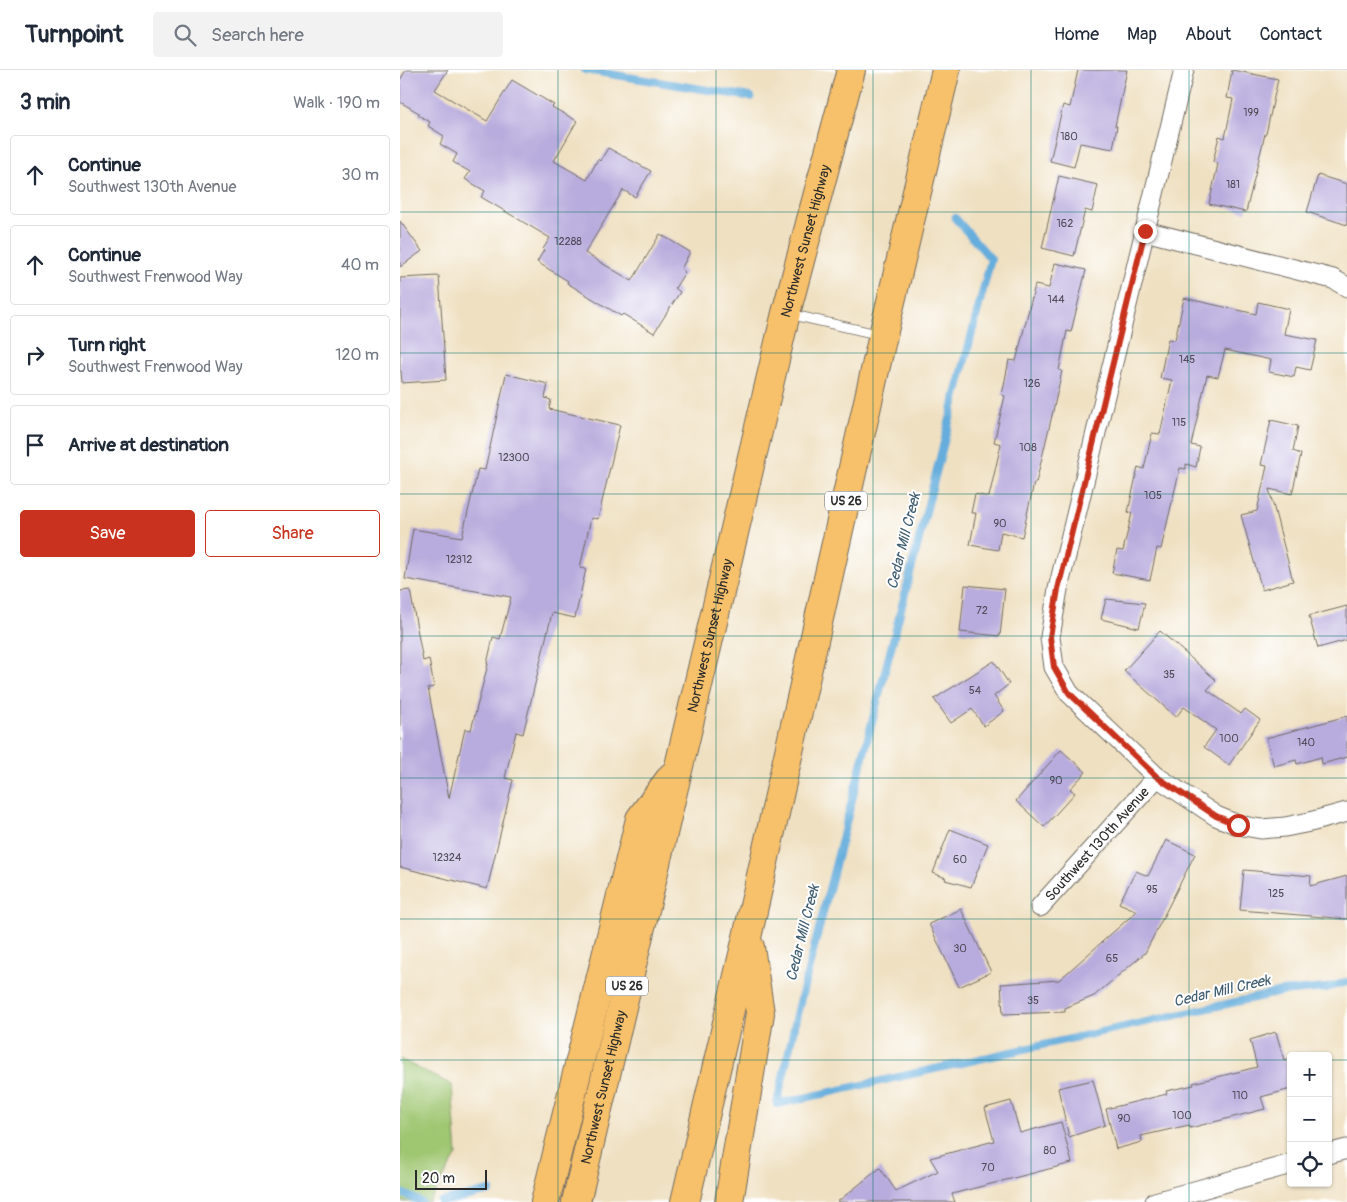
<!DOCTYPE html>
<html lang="en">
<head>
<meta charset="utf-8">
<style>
	:root { --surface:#fff; --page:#f2f2f3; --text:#1f2937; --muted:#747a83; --line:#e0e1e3; --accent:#c8321e }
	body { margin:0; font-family:Pangolin,sans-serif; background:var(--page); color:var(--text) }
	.controls { position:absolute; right:15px; bottom:15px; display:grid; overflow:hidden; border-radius:5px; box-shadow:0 1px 4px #0004 }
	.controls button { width:45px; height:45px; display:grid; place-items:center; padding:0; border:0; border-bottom:1px solid var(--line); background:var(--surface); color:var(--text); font:25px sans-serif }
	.scale { position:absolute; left:15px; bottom:12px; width:72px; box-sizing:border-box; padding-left:5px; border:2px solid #2b2b2b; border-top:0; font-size:14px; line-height:18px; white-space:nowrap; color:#2b2b2b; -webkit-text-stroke:4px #fff; paint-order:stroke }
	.stop { position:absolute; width:15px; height:15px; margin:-11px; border:4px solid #c8321e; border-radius:50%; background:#fff }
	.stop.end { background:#c8321e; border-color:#fff; box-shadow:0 1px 5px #0008 }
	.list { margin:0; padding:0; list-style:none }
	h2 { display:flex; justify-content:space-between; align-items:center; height:65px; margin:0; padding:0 20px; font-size:21px }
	h2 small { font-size:16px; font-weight:400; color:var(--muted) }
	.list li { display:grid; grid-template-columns:32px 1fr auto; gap:15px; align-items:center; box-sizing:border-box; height:80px; margin:0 10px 10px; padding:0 10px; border:1px solid var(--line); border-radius:5px }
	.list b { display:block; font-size:19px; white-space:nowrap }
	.list p { margin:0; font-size:16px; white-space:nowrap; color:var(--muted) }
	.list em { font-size:16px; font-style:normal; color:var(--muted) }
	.actions { display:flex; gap:10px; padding:15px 20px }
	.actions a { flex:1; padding:11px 0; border:1px solid var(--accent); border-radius:5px; text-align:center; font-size:18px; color:var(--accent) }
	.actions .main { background:var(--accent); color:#fff }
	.icon { flex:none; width:28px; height:28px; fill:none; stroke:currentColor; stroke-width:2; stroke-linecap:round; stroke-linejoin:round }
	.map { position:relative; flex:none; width:947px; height:1132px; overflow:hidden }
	header { display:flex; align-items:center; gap:30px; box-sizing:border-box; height:70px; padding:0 25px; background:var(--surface); border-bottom:1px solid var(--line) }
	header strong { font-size:24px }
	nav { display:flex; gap:28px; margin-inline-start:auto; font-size:18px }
	.search { width:350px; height:45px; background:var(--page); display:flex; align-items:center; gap:12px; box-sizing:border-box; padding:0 18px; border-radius:5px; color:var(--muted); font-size:19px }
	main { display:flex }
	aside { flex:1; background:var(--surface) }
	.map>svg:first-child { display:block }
	.green { fill:#9fc671; stroke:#65784e }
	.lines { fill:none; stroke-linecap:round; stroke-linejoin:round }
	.stream { stroke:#65addc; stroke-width:8 }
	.building { fill:#b8abdd }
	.lane-casing { stroke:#706a60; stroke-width:11 }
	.street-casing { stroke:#706a60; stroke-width:21 }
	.highway-casing { stroke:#706a60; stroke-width:30 }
	.lane { stroke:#fff; stroke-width:9 }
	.street { stroke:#fff; stroke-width:19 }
	.highway { stroke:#f7c06b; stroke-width:28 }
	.route { stroke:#c8321e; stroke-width:6 }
	.grid { fill:none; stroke:#0f766e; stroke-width:1; stroke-opacity:0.55 }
	.labels { text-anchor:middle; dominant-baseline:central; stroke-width:4; stroke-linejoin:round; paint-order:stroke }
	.number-label { font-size:11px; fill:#4e4b58 }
	.shield { fill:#fff; stroke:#6b6b6b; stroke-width:1 }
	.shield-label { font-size:12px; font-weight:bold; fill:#2b2b2b }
	.street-label { font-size:14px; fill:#2b2b2b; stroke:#fff }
	.water-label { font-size:15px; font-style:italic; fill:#425f72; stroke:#fff }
</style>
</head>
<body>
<header>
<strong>Turnpoint</strong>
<div class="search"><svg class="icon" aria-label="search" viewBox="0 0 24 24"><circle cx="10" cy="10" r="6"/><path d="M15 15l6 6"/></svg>Search here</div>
<nav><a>Home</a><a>Map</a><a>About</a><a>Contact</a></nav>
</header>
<main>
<aside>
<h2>3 min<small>Walk · 190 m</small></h2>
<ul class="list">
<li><svg class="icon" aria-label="ahead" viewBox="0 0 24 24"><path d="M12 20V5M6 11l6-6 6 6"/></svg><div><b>Continue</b><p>Southwest 130th Avenue</p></div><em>30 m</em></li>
<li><svg class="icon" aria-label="ahead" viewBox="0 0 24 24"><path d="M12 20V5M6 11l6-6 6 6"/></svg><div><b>Continue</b><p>Southwest Frenwood Way</p></div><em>40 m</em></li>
<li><svg class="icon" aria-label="right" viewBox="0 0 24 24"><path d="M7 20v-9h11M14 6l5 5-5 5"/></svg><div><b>Turn right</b><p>Southwest Frenwood Way</p></div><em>120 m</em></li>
<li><svg class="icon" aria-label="arrive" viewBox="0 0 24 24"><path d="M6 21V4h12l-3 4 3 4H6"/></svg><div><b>Arrive at destination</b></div></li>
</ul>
<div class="actions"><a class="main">Save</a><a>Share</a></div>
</aside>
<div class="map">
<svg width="947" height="1132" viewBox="0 0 947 1132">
	<rect width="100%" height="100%" fill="#fff"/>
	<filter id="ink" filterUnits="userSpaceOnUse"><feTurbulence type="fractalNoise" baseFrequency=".02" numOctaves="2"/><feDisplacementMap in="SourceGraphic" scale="10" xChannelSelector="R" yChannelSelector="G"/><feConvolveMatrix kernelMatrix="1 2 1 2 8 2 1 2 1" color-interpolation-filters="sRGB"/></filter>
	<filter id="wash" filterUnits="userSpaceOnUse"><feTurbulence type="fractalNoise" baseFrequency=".0096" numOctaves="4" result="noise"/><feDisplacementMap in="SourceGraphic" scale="20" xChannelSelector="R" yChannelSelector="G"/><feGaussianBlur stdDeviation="1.12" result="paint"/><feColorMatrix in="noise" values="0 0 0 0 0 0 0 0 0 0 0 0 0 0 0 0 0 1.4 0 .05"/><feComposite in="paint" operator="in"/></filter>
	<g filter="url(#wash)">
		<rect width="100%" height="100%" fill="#efe0c1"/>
		<!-- green -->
		<path class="green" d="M0,989L52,1015L57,1085L29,1132H0Z"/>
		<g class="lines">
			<!-- stream -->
			<path class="stream" d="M185,0L351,27
				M555,148L591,189L398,940L377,1034L881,922L926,918L947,912
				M0,1122L21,1132
				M41,1132L90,1121"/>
		</g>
		<g id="blocks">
			<!-- building -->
			<path class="building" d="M6,0H48L35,20L87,51L112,10L154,35L152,37L177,51L154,91L187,110L198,89L200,91L208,78L251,101L235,127L223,120L185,183L232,211L260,164L290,182L281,199L285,202L275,218L280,222L254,263L223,244L221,246L167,213L168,211L137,192L144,180L143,179L150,168L81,127L85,121L65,109L70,102L53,92L57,84L40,74L44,66L28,56L30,52L18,45L19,43L0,32V10Z
				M678,0H727L715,56H717L713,79L680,73L674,97L650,91L663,35L670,37Z
				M832,0L878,9L866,64H865L846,142L809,134L818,94L813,92L819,66L825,68L833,29L827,28Z
				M918,105L947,114V155L907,142Z
				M659,106L698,115L692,142L685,140L674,186L642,178Z
				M0,151L22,181L0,197Z
				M655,193L686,200L671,262L667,261L659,300L662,301L654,337L636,413H634L622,467L601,462L598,480L570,475L576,443H571L575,424L589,427L601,374L594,372L605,326L602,325L609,290L616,291L635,215L649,218Z
				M39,206L46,310L2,313L1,301H0V208Z
				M784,228L856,244L858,232L889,239L884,264L917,270L910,300L896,297L894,307L869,302L871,290L825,280L818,307L807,305L791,375L800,377L796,397L786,394V399L780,398L761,479L757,478L750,510L712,503L717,480L723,481L732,443L728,442L738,397L744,399L752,363L760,364L772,310L760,308L768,269L775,270Z
				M106,304L148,314L145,328L151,330L149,339L220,355L198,449L191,448L180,498L186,499L175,548L152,543L123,664L116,662L105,708L113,710L87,819L0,797V521L10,520L23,591L29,589L34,617L28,618L49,728L65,659L71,660L88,594H87L93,567L100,569L111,527L5,509L13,459L62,467L78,399L85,400Z
				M871,350L898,356L893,381L901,384L892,424L869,419L893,511L862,520L841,445L857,441L867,396L861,395Z
				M565,515L605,519L600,566L560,562Z
				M706,529L745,533L739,558L701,549Z
				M947,536V570L918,578L909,546Z
				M760,561L816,610L807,620L841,644L845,639L860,650L829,695L804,677L816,660L784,637L776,647L724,601Z
				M594,591L609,614L594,626L604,641L584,656L572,639L551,653L534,629Z
				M947,646V687L922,694L921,687L897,694L896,690L874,696L866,668Z
				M661,680L686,702L670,719L675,723L644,757L616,731Z
				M550,759L588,774L571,817L545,810L546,808L533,803Z
				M766,770L795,784L745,883L694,926L665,938V942L603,944L601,914L659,910L737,841L719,833L736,801L748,806Z
				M844,800L911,806L910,816L947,806V849L840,840Z
				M561,839L591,902L559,917L529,854Z
				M876,962L884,990L891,988V1019L861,1027L865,1039L790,1058L789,1055L741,1066L742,1072L716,1079L706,1039L767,1024L766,1021L794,1015L793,1013L857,997L850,970Z
				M693,1010L705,1055L669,1067L658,1018Z
				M611,1031L620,1063L661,1052L672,1093L552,1124L555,1132H437L480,1098L496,1121L538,1101L530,1088L594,1071L585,1038Z"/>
		</g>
	</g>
	<g filter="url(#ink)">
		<use href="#blocks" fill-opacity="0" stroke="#706a60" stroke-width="1"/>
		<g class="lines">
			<!-- lane casing -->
			<g class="lane-casing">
				<path id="lane" d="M389,244L481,265"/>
			</g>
			<!-- street casing -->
			<g class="street-casing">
				<g id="street">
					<path d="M784,0L658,519L650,567L654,597L669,623L757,707L816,746L838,755L861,759L885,757L910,752L947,742"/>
					<path d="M745,161L933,209L947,217"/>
					<path id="s1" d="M640,837L757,707"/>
					<path d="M928,1084L947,1079"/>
					<path d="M755,1132L891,1094"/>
				</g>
			</g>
			<!-- highway casing -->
			<g class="highway-casing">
				<g id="highway">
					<path d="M145,1132L240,749L272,706"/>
					<path id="s2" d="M176,1132L386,243L451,0"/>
					<path d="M285,1132L348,863L483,265L546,0"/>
					<path d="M329,1132L360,943L350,877"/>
				</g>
			</g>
			<!-- lane -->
			<use href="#lane" class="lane"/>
			<!-- street -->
			<use href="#street" class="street"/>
			<!-- highway -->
			<use href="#highway" class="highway"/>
		</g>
	</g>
	<g class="lines" filter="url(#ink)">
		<!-- route -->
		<path class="route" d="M745,161L658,519L650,567L654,597L669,623L757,707L816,746L838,755"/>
	</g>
	<!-- grid -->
	<path class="grid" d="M158,0V1132M316,0V1132M473,0V1132M631,0V1132M789,0V1132M0,142H947M0,283H947M0,424H947M0,566H947M0,708H947M0,849H947M0,990H891M928,990H947"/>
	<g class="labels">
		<!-- number labels -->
		<g class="number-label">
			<text x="851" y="42">199</text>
			<text x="669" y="66">180</text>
			<text x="833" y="114">181</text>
			<text x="665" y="153">162</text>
			<text x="168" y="171">12288</text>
			<text x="656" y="229">144</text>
			<text x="787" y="289">145</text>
			<text x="632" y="313">126</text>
			<text x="779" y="352">115</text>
			<text x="628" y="377">108</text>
			<text x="114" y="387">12300</text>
			<text x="753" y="425">105</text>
			<text x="600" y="453">90</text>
			<text x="59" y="489">12312</text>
			<text x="582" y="540">72</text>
			<text x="769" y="604">35</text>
			<text x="575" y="620">54</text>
			<text x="829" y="668">100</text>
			<text x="906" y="672">140</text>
			<text x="656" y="710">90</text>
			<text x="47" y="787">12324</text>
			<text x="560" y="789">60</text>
			<text x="752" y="819">95</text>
			<text x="876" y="823">125</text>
			<text x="560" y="878">30</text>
			<text x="712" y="888">65</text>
			<text x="633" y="930">35</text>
			<text x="840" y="1025">110</text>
			<text x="782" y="1045">100</text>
			<text x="724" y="1048">90</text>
			<text x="650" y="1080">80</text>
			<text x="588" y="1097">70</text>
		</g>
		<!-- shield labels -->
		<g class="shield">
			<rect x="425" y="421.5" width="42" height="19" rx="4"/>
			<rect x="206" y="906.5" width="42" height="19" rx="4"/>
		</g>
		<g class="shield-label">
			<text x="446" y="431">US 26</text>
			<text x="227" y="916">US 26</text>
		</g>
		<!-- street labels -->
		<g class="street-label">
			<text stroke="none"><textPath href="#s2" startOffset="988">Northwest Sunset Highway</textPath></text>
			<text stroke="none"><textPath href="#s2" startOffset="582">Northwest Sunset Highway</textPath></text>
			<text stroke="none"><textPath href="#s1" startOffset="85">Southwest 130th Avenue</textPath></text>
			<text stroke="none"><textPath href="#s2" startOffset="118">Northwest Sunset Highway</textPath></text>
		</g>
		<!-- water labels -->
		<g class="water-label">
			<text transform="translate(504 471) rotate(-76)">Cedar Mill Creek</text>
			<text transform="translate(403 863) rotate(-76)">Cedar Mill Creek</text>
			<text transform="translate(822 921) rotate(-13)">Cedar Mill Creek</text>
		</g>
	</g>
</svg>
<div class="controls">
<button>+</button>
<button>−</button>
<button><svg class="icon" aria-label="locate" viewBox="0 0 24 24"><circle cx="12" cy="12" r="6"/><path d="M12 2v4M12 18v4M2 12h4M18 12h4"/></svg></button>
</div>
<div class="scale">20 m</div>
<div class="stop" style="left:838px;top:755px"></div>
<div class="stop end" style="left:745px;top:161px"></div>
</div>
</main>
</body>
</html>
